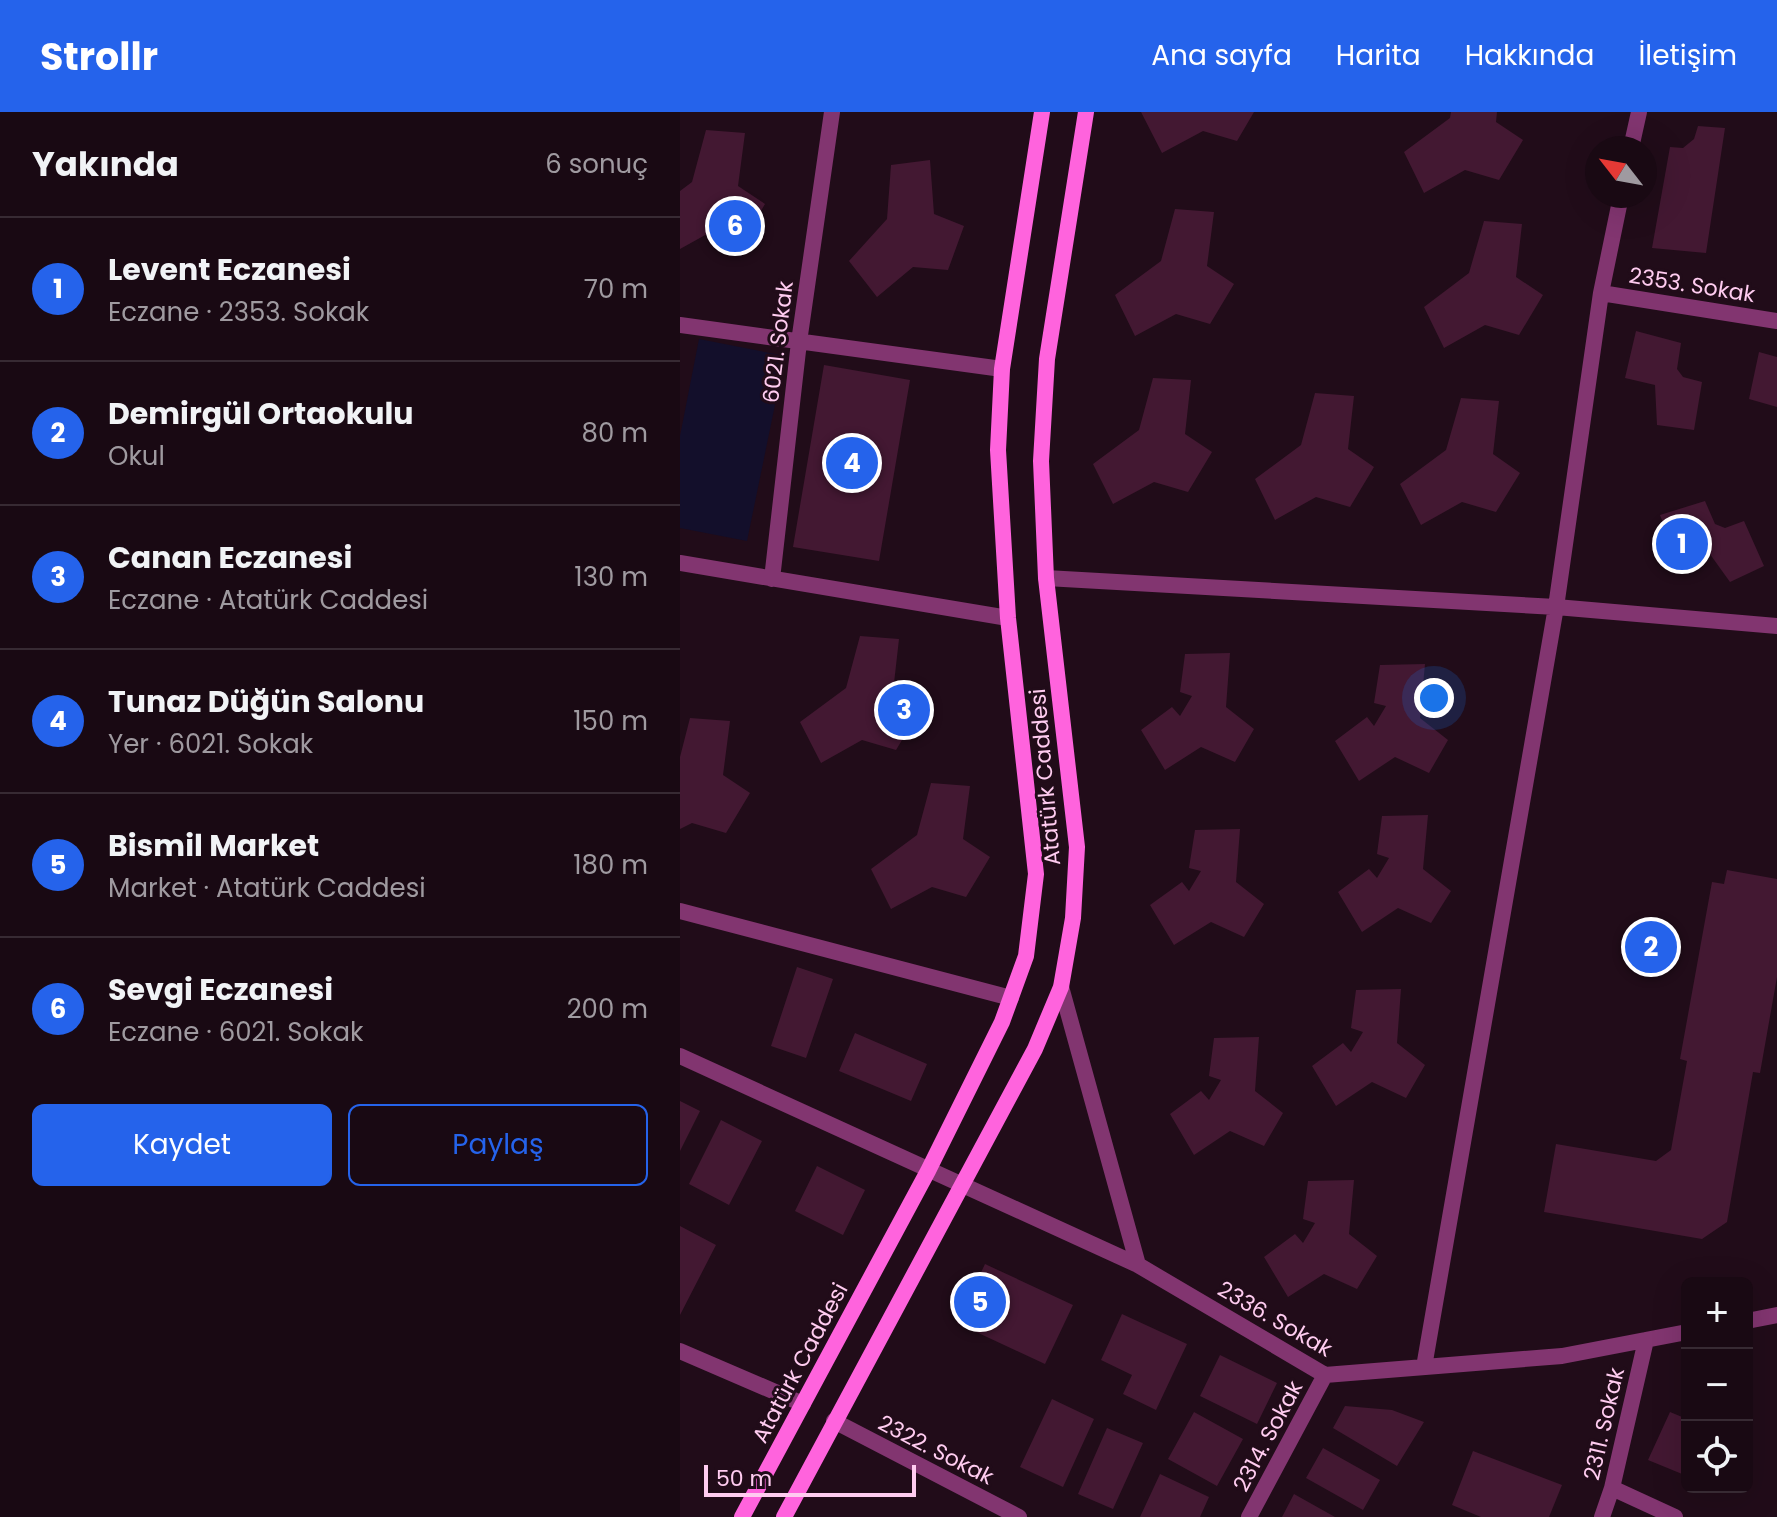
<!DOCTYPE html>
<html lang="tr">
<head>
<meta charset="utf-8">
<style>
	:root { --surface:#190913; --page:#261721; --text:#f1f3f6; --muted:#9f9aa0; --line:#372a33; --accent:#2563eb }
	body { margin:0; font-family:Poppins,sans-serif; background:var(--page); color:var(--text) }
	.controls { position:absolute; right:24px; bottom:24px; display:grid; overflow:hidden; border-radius:12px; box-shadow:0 8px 32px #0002 }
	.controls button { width:72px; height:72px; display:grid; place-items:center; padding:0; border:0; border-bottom:2px solid var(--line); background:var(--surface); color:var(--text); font:40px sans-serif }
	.compass { position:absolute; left:905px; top:24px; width:72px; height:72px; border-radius:50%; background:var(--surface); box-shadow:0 8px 32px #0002; rotate:301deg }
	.scale { position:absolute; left:24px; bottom:20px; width:212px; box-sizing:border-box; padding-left:8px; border:4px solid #ffccf0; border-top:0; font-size:22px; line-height:28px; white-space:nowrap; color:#ffccf0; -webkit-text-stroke:6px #210c19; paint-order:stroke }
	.you { position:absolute; left:754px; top:586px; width:28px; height:28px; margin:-20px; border:6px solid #fff; border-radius:50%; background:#1a73e8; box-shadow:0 0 0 12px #1a73e833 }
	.badge { display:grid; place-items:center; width:52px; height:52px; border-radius:50%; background:var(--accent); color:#fff; font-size:26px; font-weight:700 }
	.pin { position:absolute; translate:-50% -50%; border:4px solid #fff; box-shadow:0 2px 8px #0006 }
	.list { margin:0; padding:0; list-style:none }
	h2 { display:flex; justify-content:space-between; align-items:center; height:104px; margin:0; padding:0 32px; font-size:34px }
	h2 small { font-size:26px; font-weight:400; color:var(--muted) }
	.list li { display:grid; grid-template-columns:52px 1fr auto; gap:24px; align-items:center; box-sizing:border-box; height:144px; padding:0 32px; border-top:2px solid var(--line) }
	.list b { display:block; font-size:30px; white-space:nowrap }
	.list p { margin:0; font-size:26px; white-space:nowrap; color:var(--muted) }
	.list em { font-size:26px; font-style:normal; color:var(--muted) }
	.actions { display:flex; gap:16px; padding:24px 32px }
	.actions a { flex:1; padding:18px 0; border:2px solid var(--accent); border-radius:12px; text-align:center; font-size:28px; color:var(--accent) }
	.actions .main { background:var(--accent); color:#fff }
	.icon { flex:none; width:44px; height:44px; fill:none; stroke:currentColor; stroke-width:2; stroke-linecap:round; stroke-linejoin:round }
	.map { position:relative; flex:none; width:1097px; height:1405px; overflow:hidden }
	header { display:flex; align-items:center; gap:48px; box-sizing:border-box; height:112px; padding:0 40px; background:var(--accent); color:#fff }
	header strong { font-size:38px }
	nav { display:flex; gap:44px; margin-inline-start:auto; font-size:28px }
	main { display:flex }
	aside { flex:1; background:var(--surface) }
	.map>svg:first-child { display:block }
	.park { fill:#130f2b }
	.building { fill:#431832 }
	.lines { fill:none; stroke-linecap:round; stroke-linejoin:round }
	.minor { stroke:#823570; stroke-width:16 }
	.secondary { stroke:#ff63dd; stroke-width:16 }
	.labels { text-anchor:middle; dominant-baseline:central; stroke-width:6; stroke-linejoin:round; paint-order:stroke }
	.street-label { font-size:22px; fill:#ffccf0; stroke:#210c19 }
</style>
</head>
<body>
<header>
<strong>Strollr</strong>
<nav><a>Ana sayfa</a><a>Harita</a><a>Hakkında</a><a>İletişim</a></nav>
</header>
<main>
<aside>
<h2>Yakında<small>6 sonuç</small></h2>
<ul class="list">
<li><span class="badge">1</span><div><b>Levent Eczanesi</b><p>Eczane · 2353. Sokak</p></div><em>70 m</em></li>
<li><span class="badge">2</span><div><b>Demirgül Ortaokulu</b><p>Okul</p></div><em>80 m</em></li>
<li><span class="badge">3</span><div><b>Canan Eczanesi</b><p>Eczane · Atatürk Caddesi</p></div><em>130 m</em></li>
<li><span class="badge">4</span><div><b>Tunaz Düğün Salonu</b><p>Yer · 6021. Sokak</p></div><em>150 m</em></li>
<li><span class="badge">5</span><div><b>Bismil Market</b><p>Market · Atatürk Caddesi</p></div><em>180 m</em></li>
<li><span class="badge">6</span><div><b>Sevgi Eczanesi</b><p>Eczane · 6021. Sokak</p></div><em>200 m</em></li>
</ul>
<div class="actions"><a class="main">Kaydet</a><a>Paylaş</a></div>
</aside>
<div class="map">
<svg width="1097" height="1405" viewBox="0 0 1097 1405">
	<rect width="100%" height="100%" fill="#210c19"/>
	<!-- park -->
	<path class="park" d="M19,227L105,244L67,429L0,416V324Z"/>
	<!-- building -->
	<path class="building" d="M461,0H574L557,29L523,19L482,41Z
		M771,0H817L816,10L843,28L819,68L785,58L744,81L724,40L770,6Z
		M1018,14L1045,16L1026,141L972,136L990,35L1003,36L1014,27Z
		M26,18L65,21L58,74L85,92L61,132L27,122L0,137V79L12,70Z
		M250,48L254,102L284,114L268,158L233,155L197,185L169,149L207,107L211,53Z
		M495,97L534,100L527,154L554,172L530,212L496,202L455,224L435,183L481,149Z
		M804,109L842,112L836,165L863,183L839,223L805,213L764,236L744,195L789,161Z
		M956,219L1001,231L997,257L1003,265L1022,270L1014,318L977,313L975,273L945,266Z
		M1079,240L1097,245V295L1069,287Z
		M144,253L230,268L199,449L113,435Z
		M473,266L511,268L505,322L532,340L508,380L474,370L433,392L413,352L459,318Z
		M635,281L674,284L668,337L694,355L670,395L636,385L595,408L575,367L621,333Z
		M781,286L819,289L813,342L840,361L816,400L782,390L741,413L720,372L766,338Z
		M1025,389L1035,412L1045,416L1064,409L1084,454L1050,470L1027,438L997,448L980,403Z
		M180,524L219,527L213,580L240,598L216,638L182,628L141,651L120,610L166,576Z
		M550,541L546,595L574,617L555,650L521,635L485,658L461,618L492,595L500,604L512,584L500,580L505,542Z
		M745,552L740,606L768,628L749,661L715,645L679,669L655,629L687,605L694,614L706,594L694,591L700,553Z
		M10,606L50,609L43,663L70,681L46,721L12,711L0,717V645Z
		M251,671L290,674L283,727L310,745L286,785L252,775L211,797L191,757L237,723Z
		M748,703L743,757L771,779L751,811L718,796L682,820L658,780L689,757L697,766L709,746L697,742L702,704Z
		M560,717L556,770L584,792L564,825L531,810L494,833L470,793L502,770L509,779L521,759L509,756L515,718Z
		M1047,758L1097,767V865L1080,961L1073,960L1047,1110L1022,1127L864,1100L876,1032L976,1049L991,1038L1007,949L1000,947L1032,770L1044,772Z
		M117,855L153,867L126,946L91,934Z
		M721,877L717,931L745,953L726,986L692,970L656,994L632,954L663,931L671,940L683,920L671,916L676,878Z
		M175,921L247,952L231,989L159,959Z
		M579,925L575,979L603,1001L584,1034L550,1019L514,1043L490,1002L521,979L529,988L541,968L529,964L534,926Z
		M0,989L20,999L0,1039Z
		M41,1008L82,1029L49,1093L9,1072Z
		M137,1054L185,1078L163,1123L115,1099Z
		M674,1068L669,1122L697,1144L677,1177L644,1162L608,1185L584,1145L615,1122L623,1131L635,1111L623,1107L628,1069Z
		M0,1114L36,1133L0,1203Z
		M305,1152L393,1193L365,1252L277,1211Z
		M442,1202L507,1232L476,1298L443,1282L452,1263L421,1248Z
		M540,1243L597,1271L577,1312L520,1284Z
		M372,1287L414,1307L383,1375L340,1355Z
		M665,1294L712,1298L744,1310L717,1354L653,1316Z
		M514,1300L563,1327L537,1374L488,1347Z
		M990,1300L1007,1307V1364L968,1348Z
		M427,1316L463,1331L433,1397L398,1382Z
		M643,1336L700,1368L683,1398L626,1366Z
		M793,1339L882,1373L869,1405H801L772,1393Z
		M480,1362L529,1385L520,1405H460Z
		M614,1382L655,1405H602Z"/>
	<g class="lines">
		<!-- minor -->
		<path class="minor" d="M951,36L959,0
			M921,181L1097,209
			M0,213L322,257
			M0,451L328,506
			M366,466L876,495L1097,514
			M92,467L119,230L152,0
			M0,799L331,886
			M381,875L458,1153
			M0,944L458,1153L645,1263L882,1244L1007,1220
			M1067,1209L1097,1203
			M0,1239L123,1292
			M744,1255L876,495L921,181L941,84
			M154,1309L339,1405
			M932,1376L995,1405
			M569,1405L645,1263
			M922,1405L932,1376L966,1228"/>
		<!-- secondary -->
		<path class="secondary" d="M62,1405L248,1059L322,910L346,844L356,762L328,506L318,338L322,257L362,0
			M104,1405L355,937L381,875L393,806L397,735L366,466L361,349L367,247L406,0"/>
	</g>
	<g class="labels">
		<!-- street labels -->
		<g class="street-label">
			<text transform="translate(1012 173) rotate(9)">2353. Sokak</text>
			<text transform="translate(98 230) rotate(-83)">6021. Sokak</text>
			<text transform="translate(365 665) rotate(-95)">Atatürk Caddesi</text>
			<text transform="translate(595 1207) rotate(30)">2336. Sokak</text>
			<text transform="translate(120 1251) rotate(-62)">Atatürk Caddesi</text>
			<text transform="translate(924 1312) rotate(-77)">2311. Sokak</text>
			<text transform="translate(588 1324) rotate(-62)">2314. Sokak</text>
			<text transform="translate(256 1338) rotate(27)">2322. Sokak</text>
		</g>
	</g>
</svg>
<div class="controls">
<button>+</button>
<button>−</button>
<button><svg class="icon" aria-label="locate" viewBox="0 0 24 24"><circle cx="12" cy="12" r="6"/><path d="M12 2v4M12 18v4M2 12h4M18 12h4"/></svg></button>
</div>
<svg class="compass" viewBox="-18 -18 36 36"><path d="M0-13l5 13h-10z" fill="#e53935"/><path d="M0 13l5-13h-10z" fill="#9f9aa0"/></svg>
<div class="scale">50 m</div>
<div class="you"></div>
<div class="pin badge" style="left:1002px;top:432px">1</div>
<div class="pin badge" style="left:971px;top:835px">2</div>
<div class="pin badge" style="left:224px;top:598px">3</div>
<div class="pin badge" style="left:172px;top:351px">4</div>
<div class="pin badge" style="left:300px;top:1190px">5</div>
<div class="pin badge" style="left:55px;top:114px">6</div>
</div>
</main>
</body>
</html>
